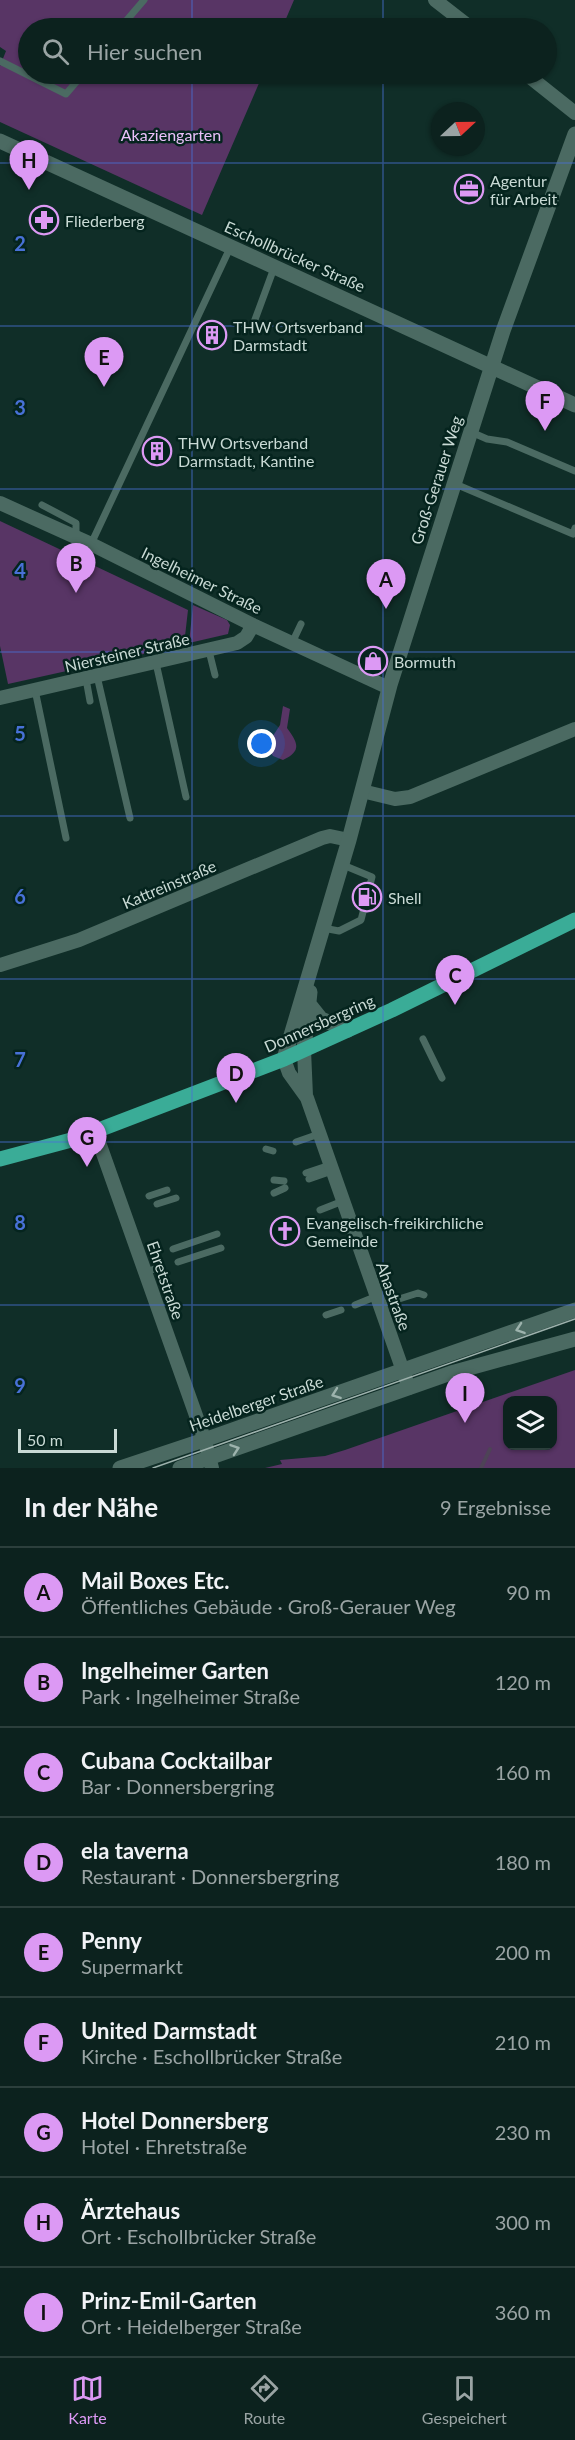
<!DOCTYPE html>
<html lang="de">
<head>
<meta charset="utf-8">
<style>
	:root { --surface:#0c221e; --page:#1a2f2b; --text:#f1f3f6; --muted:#9aa4a4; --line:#2c3f3c; --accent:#dc99f4 }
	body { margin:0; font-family:Lato,sans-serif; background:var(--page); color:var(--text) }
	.controls { position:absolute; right:18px; bottom:18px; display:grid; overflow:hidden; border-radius:12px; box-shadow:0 2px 4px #0004 }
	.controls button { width:54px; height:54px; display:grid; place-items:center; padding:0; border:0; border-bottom:2px solid var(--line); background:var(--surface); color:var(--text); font:30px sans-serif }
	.compass { position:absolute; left:431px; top:102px; width:54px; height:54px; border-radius:50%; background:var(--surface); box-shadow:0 2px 4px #0004; rotate:68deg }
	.scale { position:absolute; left:18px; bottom:15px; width:99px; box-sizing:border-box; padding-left:6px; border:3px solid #c9dad5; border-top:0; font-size:16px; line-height:21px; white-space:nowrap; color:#c9dad5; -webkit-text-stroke:4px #05241e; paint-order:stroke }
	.you { position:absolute; left:262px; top:744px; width:21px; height:21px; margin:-15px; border:4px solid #fff; border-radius:50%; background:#1a73e8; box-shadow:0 0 0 9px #1a73e833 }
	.badge { display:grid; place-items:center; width:39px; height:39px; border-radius:50%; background:var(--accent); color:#111; font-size:20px; font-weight:700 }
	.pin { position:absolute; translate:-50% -50px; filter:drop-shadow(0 2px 3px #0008) }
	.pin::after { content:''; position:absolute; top:32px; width:21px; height:18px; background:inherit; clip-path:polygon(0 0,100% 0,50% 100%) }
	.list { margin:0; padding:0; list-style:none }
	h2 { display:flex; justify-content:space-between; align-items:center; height:78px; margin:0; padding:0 24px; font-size:26px }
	h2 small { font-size:20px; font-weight:400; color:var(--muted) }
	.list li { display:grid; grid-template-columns:39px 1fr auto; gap:18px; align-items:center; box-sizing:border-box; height:90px; padding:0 24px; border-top:2px solid var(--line) }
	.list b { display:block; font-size:22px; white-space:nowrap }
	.list p { margin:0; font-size:20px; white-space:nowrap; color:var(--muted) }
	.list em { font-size:20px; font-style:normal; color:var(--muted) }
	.icon { flex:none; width:33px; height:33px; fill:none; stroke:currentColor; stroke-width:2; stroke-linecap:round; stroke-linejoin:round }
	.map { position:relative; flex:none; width:575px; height:1468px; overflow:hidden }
	.search { position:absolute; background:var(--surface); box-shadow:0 2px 4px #0004; left:18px; right:18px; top:18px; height:66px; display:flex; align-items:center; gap:15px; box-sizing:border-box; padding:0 21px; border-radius:33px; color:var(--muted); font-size:22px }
	.sheet { height:888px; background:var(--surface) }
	nav { display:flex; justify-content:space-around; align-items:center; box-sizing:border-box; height:84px; border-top:2px solid var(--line); background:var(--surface); font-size:16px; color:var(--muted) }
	nav a { display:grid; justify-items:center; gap:3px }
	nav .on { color:var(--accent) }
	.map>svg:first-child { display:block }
	.green { fill:#583565; fill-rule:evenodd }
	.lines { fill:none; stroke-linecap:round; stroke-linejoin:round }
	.stream { stroke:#4e4357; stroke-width:4 }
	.lane { stroke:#4b6a62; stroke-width:7 }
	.street { stroke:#4b6a62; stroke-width:14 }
	.secondary { stroke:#4b6a62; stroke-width:15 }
	.primary { stroke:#3aac97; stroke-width:15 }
	.tram { stroke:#9db1ac; stroke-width:1.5 }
	.oneway { stroke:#9db3ad }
	.grid { fill:none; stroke:#4871d7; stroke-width:1.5; stroke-opacity:0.55 }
	.labels { text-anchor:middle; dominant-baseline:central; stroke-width:5; stroke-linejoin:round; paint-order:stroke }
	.park-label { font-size:16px; fill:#eac0fa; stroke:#05241e }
	.poi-label { font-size:16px; fill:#c9dad5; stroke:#05241e; text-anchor:start }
	.street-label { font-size:16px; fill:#c9dad5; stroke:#05241e }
	.grid-label { font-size:20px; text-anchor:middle; font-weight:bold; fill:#4871d7; stroke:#05241e; stroke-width:5; stroke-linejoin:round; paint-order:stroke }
</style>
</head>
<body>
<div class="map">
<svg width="575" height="1468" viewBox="0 0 575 1468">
	<rect width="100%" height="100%" fill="#102e28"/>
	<!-- green -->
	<path class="green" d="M0,0H294L282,28H28V74H263L202,215L0,122V66L6,51L0,47Z
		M0,521L188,610L184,645L8,684L0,646Z
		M193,605L227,620L230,625L228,634L189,643Z
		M283,706L290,709L287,728C298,743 302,751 283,760L273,756L268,748L269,742L280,725Z
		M575,1370V1468H265L282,1464L280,1460L325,1456L345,1450ZM508,1400H552V1446H508Z"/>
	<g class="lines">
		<!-- stream -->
		<path class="stream" d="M481,1468L490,1449"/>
		<!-- lane -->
		<path class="lane" d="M120,28L144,0
			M0,61L66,94L83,74
			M253,325L274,268
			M471,432L487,439L507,442L575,471
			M453,483L573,534L575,528
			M42,505L76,523V538
			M91,544L230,248
			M292,643L301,624
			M209,651L215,675
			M156,663L186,797
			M97,676L130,818
			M86,679L90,701
			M35,690L66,838
			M323,928L339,931L361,920L372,877L343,865
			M423,1039L442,1078
			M296,1142L319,1134
			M266,1149L273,1151
			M306,1173L330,1165
			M309,1179L332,1171
			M274,1180L284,1181
			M274,1193L285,1188
			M149,1196L167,1190
			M157,1204L176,1198
			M320,1210L343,1201
			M173,1249L217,1234
			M178,1262L221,1248
			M145,1272L158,1268
			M355,1305L377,1296
			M380,1305L418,1293L424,1295
			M326,1315L341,1310"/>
		<!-- street -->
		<path class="street" d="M435,0L471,28
			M526,74L575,113
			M0,503L91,544L253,625L389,688
			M0,698L237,643L246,637L253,625
			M362,791L395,799L410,797L575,729
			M0,965L79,940L322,838L330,836L349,840
			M304,1050L306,1096
			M284,1059L289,1073L307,1098L409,1388
			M95,1131L204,1438L212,1468"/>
		<!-- secondary -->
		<path class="secondary" d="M0,141L575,405
			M309,1004L321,1019L348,1030
			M304,1050L310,992
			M284,1059L349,840L390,685L503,331L575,134
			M120,1468L204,1440L575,1310
			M180,1468L451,1373L575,1339"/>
		<!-- primary -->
		<path class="primary" d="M0,1159L75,1139L284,1059L392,1010L575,920"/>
		<!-- tram -->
		<path class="tram" d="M153,1468L575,1319"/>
	</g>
	<!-- one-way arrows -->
	<defs><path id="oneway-chevron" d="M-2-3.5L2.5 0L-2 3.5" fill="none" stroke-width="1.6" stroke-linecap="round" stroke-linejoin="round" transform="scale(1.5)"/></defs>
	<g class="oneway">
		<use href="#oneway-chevron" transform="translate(520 1329) rotate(161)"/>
		<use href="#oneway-chevron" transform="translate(336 1394) rotate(160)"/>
		<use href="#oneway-chevron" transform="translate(235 1449) rotate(-19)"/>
	</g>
	<!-- grid -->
	<path class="grid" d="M192,0V28M383,0V28M192,74V1468M383,74V1468M0,163H575M0,326H575M0,489H575M0,652H575M0,816H575M0,979H575M0,1142H575M0,1305H575"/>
	<!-- icons -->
	<defs>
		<g id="office-ring" transform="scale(1.5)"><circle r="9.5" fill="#05241e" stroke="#dc99f4" stroke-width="1.5"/><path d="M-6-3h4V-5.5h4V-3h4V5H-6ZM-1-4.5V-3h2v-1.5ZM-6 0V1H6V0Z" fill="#dc99f4"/></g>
		<g id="pharmacy-ring" transform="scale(1.5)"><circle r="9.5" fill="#05241e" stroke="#dc99f4" stroke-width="1.5"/><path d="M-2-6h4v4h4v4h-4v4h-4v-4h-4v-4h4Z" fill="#dc99f4"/></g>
		<g id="building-ring" transform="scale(1.5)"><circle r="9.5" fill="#05241e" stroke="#dc99f4" stroke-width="1.5"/><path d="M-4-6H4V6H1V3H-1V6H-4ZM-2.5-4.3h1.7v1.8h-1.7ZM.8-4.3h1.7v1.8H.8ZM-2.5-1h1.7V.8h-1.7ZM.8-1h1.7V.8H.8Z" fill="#dc99f4"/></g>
		<g id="shop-ring" transform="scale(1.5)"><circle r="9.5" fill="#05241e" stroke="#dc99f4" stroke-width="1.5"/><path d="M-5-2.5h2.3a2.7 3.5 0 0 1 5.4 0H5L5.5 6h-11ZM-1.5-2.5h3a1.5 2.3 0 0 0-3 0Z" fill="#dc99f4"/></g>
		<g id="fuel-ring" transform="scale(1.5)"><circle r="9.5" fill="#05241e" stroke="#dc99f4" stroke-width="1.5"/><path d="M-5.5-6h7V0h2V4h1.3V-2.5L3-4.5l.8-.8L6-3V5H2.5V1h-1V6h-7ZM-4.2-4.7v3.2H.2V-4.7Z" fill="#dc99f4"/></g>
		<g id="church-ring" transform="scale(1.5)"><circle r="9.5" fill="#05241e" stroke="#dc99f4" stroke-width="1.5"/><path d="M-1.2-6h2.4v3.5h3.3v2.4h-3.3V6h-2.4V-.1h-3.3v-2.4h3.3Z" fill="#dc99f4"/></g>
	</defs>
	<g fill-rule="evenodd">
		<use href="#office-ring" x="469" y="189"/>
		<use href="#pharmacy-ring" x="44" y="220"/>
		<use href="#building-ring" x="212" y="335"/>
		<use href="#building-ring" x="157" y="451"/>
		<use href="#shop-ring" x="373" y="661"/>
		<use href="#fuel-ring" x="367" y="897"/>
		<use href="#church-ring" x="285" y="1231"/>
	</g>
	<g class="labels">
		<!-- park labels -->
		<g class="park-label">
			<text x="171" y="134">Akaziengarten</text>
		</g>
		<!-- poi labels -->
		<g class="poi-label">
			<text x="490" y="180">Agentur<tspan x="490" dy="18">für Arbeit</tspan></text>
			<text x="65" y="220">Fliederberg</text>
			<text x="233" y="326">THW Ortsverband<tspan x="233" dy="18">Darmstadt</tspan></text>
			<text x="178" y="442">THW Ortsverband<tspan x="178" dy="18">Darmstadt, Kantine</tspan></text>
			<text x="394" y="661">Bormuth</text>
			<text x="388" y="897">Shell</text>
			<text x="306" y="1222">Evangelisch-freikirchliche<tspan x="306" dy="18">Gemeinde</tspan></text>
		</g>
		<!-- street labels -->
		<g class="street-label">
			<text transform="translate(295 256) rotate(24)">Eschollbrücker Straße</text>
			<text transform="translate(436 480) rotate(-72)">Groß-Gerauer Weg</text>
			<text transform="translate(202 580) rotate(26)">Ingelheimer Straße</text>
			<text transform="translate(127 652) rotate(-13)">Niersteiner Straße</text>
			<text transform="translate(169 884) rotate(-23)">Kattreinstraße</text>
			<text transform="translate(319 1023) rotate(-24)">Donnersbergring</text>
			<text transform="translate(166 1280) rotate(71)">Ehretstraße</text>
			<text transform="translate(394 1296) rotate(70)">Ahastraße</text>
			<text transform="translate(256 1403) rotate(-19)">Heidelberger Straße</text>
		</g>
	</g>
	<g class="grid-label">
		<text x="20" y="251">2</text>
		<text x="20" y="415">3</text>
		<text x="20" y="578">4</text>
		<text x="20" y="741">5</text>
		<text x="20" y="904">6</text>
		<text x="20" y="1067">7</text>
		<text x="20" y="1230">8</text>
		<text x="20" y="1393">9</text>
	</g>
</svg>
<div class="controls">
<button><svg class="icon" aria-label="layers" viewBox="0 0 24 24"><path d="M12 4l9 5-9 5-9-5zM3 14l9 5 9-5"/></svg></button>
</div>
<svg class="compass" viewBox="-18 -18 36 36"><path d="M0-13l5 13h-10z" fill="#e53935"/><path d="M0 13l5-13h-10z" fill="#9aa4a4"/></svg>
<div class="scale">50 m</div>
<div class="you"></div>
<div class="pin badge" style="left:386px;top:609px">A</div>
<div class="pin badge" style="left:76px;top:593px">B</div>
<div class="pin badge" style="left:455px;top:1005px">C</div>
<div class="pin badge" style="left:236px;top:1103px">D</div>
<div class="pin badge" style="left:104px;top:387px">E</div>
<div class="pin badge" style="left:545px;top:431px">F</div>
<div class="pin badge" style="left:87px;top:1167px">G</div>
<div class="pin badge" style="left:29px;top:190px">H</div>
<div class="pin badge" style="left:465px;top:1423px">I</div>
<div class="search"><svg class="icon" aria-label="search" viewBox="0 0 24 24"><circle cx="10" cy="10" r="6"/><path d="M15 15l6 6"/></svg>Hier suchen</div>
</div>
<section class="sheet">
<h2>In der Nähe<small>9 Ergebnisse</small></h2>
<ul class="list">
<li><span class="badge">A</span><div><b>Mail Boxes Etc.</b><p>Öffentliches Gebäude · Groß-Gerauer Weg</p></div><em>90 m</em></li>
<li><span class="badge">B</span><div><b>Ingelheimer Garten</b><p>Park · Ingelheimer Straße</p></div><em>120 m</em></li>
<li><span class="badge">C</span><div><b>Cubana Cocktailbar</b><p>Bar · Donnersbergring</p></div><em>160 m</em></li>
<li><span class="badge">D</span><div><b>ela taverna</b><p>Restaurant · Donnersbergring</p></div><em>180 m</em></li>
<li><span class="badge">E</span><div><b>Penny</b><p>Supermarkt</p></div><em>200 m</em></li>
<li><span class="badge">F</span><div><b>United Darmstadt</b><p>Kirche · Eschollbrücker Straße</p></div><em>210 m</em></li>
<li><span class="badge">G</span><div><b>Hotel Donnersberg</b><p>Hotel · Ehretstraße</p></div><em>230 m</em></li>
<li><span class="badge">H</span><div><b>Ärztehaus</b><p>Ort · Eschollbrücker Straße</p></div><em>300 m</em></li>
<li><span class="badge">I</span><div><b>Prinz-Emil-Garten</b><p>Ort · Heidelberger Straße</p></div><em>360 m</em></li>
</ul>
</section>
<nav>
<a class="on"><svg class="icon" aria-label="map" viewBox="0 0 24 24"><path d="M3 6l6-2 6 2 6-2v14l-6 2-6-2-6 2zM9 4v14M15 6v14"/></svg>Karte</a>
<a><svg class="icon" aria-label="directions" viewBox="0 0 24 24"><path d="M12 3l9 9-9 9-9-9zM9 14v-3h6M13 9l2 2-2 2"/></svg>Route</a>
<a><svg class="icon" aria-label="saved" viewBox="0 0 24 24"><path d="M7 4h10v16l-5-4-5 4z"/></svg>Gespeichert</a>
</nav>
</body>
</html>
